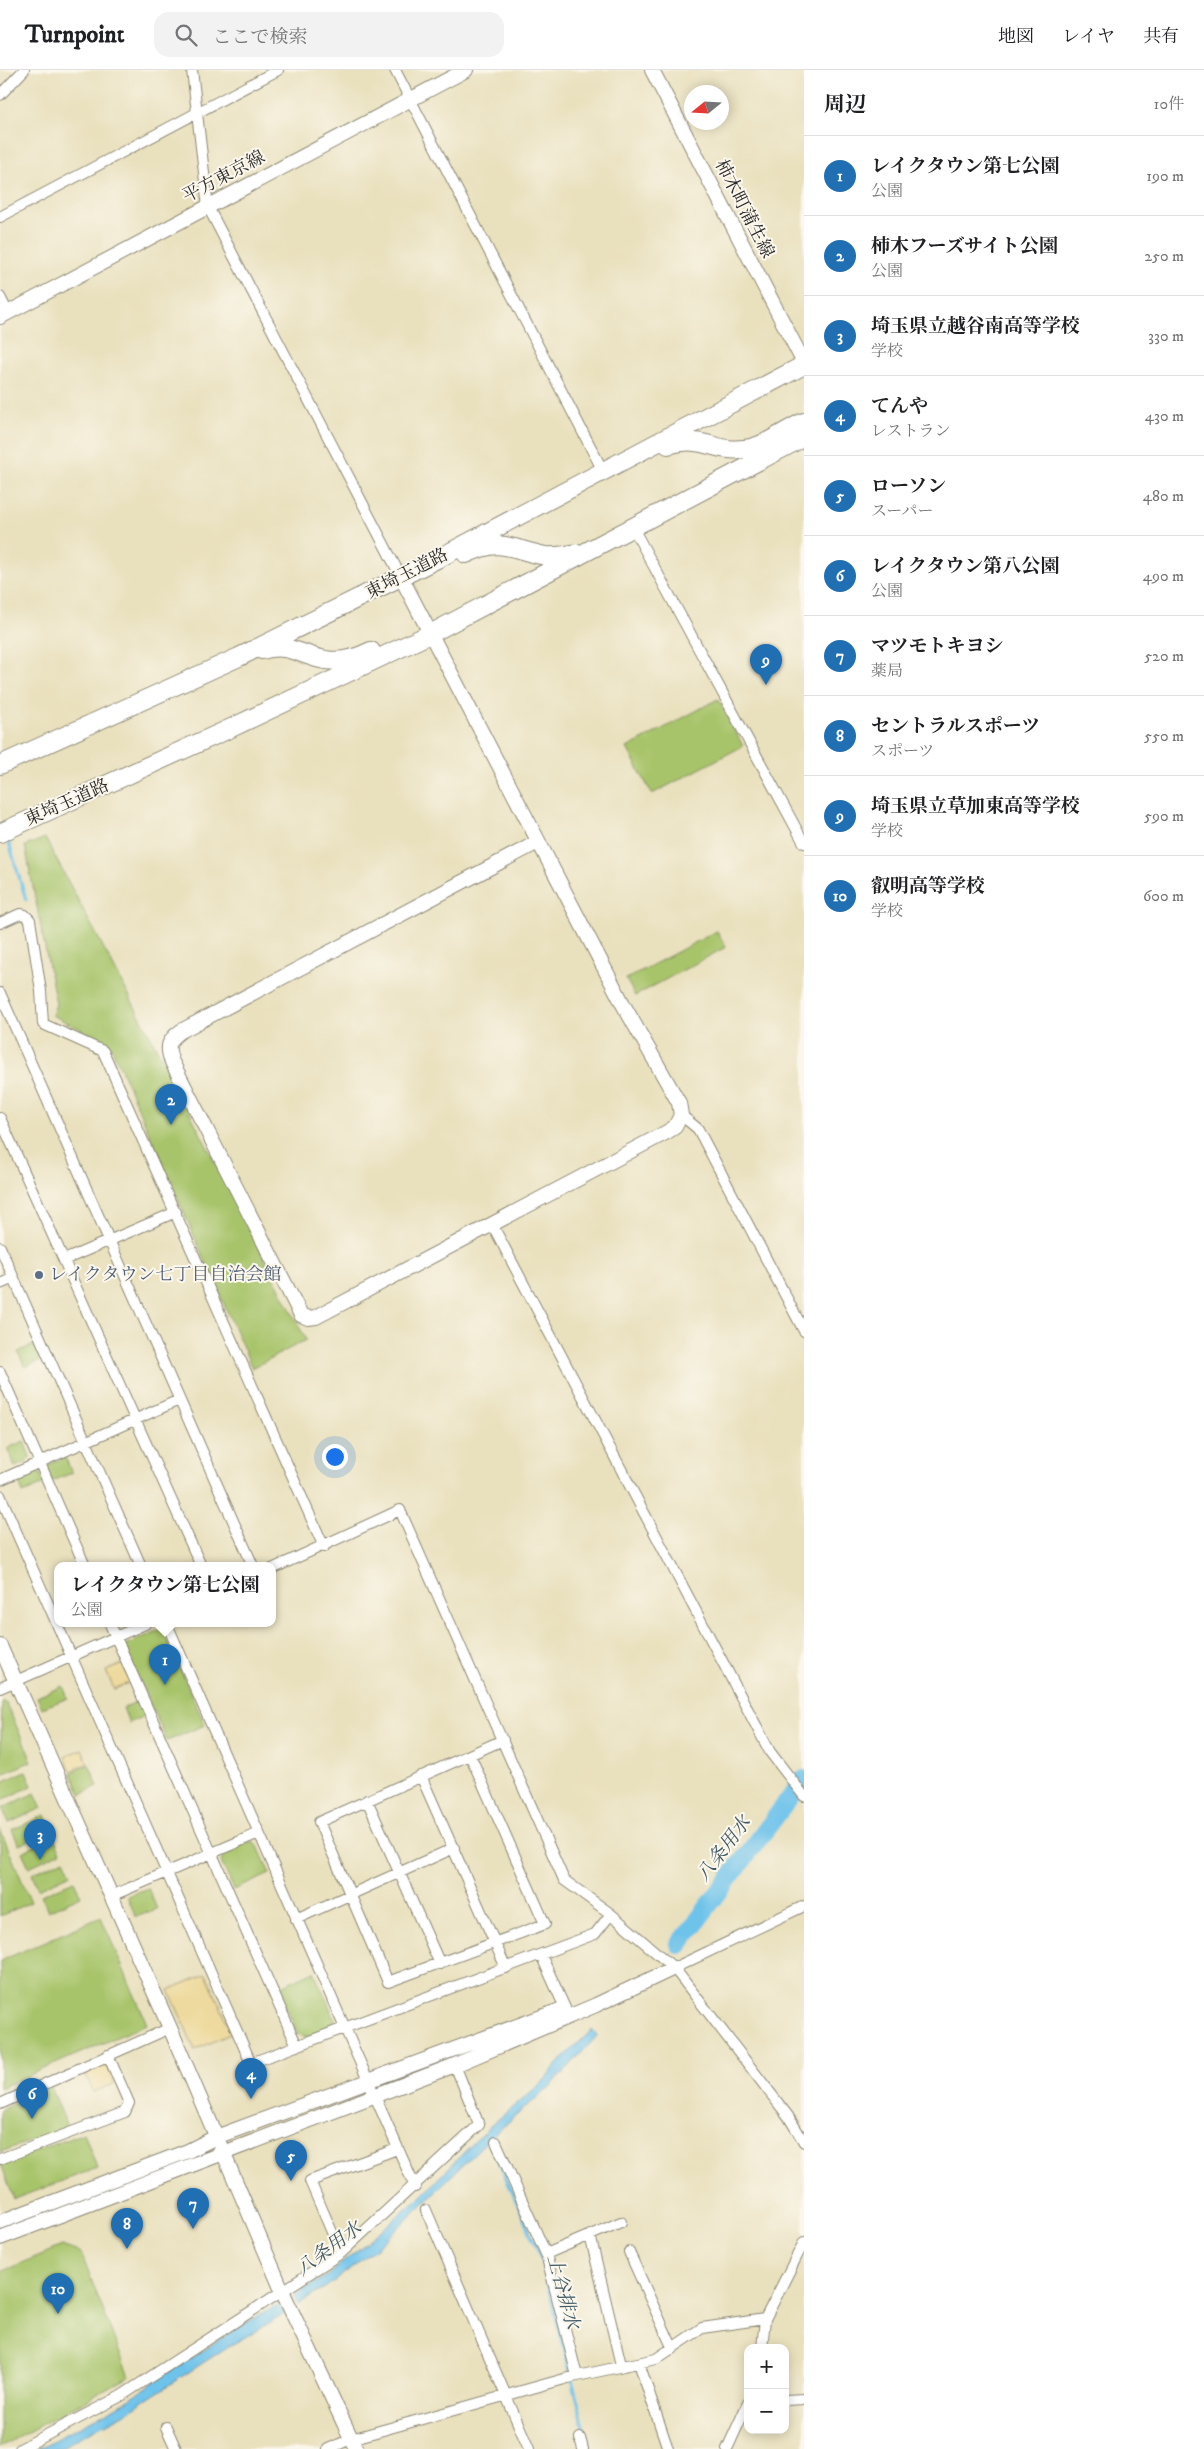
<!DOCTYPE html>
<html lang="ja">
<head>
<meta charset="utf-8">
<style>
	:root { --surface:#fff; --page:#f2f2f2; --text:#202124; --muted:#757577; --line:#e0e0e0; --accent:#1f6fb2 }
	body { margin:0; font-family:"IM FELL DW Pica","Noto Serif JP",serif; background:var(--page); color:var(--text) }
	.controls { position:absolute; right:15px; bottom:15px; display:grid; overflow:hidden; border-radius:10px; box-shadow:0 2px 12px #0003 }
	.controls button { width:45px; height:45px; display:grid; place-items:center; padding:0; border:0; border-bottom:1px solid var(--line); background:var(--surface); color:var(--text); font:25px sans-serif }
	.compass { position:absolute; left:684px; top:15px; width:45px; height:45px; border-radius:50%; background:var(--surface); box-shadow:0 2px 12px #0003; rotate:252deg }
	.you { position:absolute; left:334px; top:1386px; width:18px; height:18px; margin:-12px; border:4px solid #fff; border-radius:50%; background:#1a73e8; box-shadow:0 0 0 8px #1a73e833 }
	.badge { display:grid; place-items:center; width:32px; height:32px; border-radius:50%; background:var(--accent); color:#fff; font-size:16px; font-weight:700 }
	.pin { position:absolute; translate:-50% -41px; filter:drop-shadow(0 1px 2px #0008) }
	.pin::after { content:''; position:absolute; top:26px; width:18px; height:15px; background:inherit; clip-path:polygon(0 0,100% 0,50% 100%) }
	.popup { position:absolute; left:54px; top:1492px; width:222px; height:65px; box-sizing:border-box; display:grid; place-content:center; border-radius:10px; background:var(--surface); filter:drop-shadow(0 1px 4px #0005); font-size:16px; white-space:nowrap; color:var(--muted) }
	.popup b { font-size:19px; color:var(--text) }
	.popup::after { content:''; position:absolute; left:50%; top:100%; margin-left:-10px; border:10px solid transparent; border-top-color:var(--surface) }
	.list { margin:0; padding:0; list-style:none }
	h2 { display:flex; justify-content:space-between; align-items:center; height:65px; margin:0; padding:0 20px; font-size:21px }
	h2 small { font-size:16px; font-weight:400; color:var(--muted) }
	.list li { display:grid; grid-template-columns:32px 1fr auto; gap:15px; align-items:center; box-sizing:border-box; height:80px; padding:0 20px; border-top:1px solid var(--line) }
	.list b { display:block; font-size:19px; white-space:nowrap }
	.list p { margin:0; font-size:16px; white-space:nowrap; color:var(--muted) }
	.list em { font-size:16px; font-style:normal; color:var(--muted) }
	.icon { flex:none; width:28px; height:28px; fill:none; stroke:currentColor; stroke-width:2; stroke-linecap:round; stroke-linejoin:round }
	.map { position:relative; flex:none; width:804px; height:2379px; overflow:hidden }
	header { display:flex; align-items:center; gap:30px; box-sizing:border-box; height:70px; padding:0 25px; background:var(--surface); border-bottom:1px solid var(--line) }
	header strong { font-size:24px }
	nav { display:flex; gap:28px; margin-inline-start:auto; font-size:18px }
	.search { width:350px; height:45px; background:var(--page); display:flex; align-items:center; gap:12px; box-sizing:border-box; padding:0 18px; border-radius:15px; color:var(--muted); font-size:19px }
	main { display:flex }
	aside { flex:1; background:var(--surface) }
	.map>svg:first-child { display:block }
	.green { fill:#a8c46b; stroke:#6a784b }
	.sand { fill:#eeda9e; stroke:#8c8264 }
	.water { fill:#6ec3eb; stroke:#4c778b }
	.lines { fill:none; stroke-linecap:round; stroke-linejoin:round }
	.stream { stroke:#6ec3eb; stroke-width:3 }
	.river { stroke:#6ec3eb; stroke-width:18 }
	.street-casing { stroke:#8a8674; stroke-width:12 }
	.secondary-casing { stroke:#8a8674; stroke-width:16 }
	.highway-casing { stroke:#8a8674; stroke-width:20 }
	.street { stroke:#fff; stroke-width:10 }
	.secondary { stroke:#fff; stroke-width:14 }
	.highway { stroke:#fff; stroke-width:18 }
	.service-dot { fill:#5c6f8a; stroke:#fbf7ec; stroke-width:2 }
	.labels { text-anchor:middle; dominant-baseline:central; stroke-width:4; stroke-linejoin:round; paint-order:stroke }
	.street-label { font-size:18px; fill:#2b2b2b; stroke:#fbf7ec }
	.service-label { font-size:18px; fill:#4e5e75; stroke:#fbf7ec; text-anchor:start }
	.water-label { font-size:19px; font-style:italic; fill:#3f5965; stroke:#fbf7ec }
</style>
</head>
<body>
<header>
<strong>Turnpoint</strong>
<div class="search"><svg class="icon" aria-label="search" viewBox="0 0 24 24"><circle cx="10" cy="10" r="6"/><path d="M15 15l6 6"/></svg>ここで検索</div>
<nav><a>地図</a><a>レイヤ</a><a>共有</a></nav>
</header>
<main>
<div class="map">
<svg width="804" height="2379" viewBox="0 0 804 2379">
	<rect width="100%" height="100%" fill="#fbf7ec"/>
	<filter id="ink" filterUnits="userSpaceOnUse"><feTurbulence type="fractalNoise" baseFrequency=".02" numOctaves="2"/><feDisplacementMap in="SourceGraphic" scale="10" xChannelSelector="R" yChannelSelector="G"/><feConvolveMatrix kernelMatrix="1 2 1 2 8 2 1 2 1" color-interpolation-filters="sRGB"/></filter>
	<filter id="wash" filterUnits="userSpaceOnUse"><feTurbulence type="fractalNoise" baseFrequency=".0096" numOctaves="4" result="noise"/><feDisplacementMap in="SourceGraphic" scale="20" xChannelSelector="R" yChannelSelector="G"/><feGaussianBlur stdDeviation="1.12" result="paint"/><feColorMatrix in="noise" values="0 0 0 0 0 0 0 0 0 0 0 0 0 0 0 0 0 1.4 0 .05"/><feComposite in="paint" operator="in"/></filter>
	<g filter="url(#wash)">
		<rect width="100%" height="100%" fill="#e9e0bd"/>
		<!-- green -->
		<path class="green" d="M718,629L743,676L652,724L627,678Z
			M45,768L150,965L306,1270L252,1298L110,974L52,945L56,934L25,776Z
			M717,861L726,877L635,926L626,909Z
			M35,1274L42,1290L25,1297L18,1282Z
			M24,1371L30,1387L27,1392L15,1397L8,1378Z
			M65,1387L72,1403L52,1411L47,1398L49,1394Z
			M33,1400L40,1403L44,1414L23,1423L17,1407Z
			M162,1559L205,1655L167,1671L124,1576Z
			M63,1616L68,1628L42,1638L37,1627Z
			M140,1630L146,1645L129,1653L123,1638Z
			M2,1631L6,1633L32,1691L0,1705Z
			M89,1694L98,1716L81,1724L71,1703Z
			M26,1701L32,1716L0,1731V1713Z
			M35,1723L42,1738L9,1753L2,1738Z
			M45,1745L52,1760L19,1775L12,1760Z
			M0,1759L31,1832L0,1846Z
			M54,1767L61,1782L29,1797L22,1782Z
			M251,1771L257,1774L270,1804L234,1820L221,1791L225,1784Z
			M64,1789L71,1804L38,1819L32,1804Z
			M74,1811L81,1826L48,1841L41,1825Z
			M148,1818L157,1839L136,1847L127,1826Z
			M101,1847L147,1954L0,2018V1891Z
			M314,1901L335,1950L332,1957L305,1967L298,1964L277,1918Z
			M51,2017L68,2058L0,2082V2040Z
			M84,2063L97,2098L14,2129L1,2094Z
			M62,2176L81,2183L129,2307L0,2377V2202Z"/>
		<!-- sand -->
		<path class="sand" d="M123,1594L131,1612L114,1619L106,1601Z
			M82,1679L88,1693L71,1701L65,1687Z
			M206,1904L232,1963L195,1980L169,1920Z
			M102,1994L108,1997L114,2014L93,2022L85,2001Z"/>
		<!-- water -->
		<path class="water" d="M592,1960L597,1966L551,2016L492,2066L386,2170L332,2213L298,2235L294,2226L328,2205L417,2130L489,2057L546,2009L557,1994Z
			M279,2234L285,2244L226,2278L124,2344L58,2379H37L120,2335L226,2265Z"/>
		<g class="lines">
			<!-- stream -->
			<path class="stream" d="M7,766L26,830
				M494,2081L540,2185L590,2379"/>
			<!-- river -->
			<path class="river" d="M679,1875L804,1709"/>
		</g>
	</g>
	<g filter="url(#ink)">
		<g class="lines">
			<!-- street casing -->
			<g class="street-casing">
				<path id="street" d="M192,0L208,137L401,507
					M395,0L603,401
					M0,25L24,0
					M0,147L278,0
					M0,227L8,243
					M633,458L804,773
					M0,853L20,844L25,845L30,850L41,921L43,954L103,981L324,1477
					M0,923L253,1496
					M681,1045L698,1059L804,1261
					M0,1048L201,1496
					M492,1154L770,1682L804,1726
					M0,1177L141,1496
					M64,1190L176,1142
					M0,1214L14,1208
					M0,1302L85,1496
					M0,1410L179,1330
					M0,1425L251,1993L595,1864L611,1844
					M272,1499L400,1440L564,1810L611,1844L674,1898L788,2046L804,2072
					M110,1554L297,1976
					M167,1554L415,2117
					M0,1618L145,1554
					M470,1685L545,1854L388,1912L319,1752L503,1670
					M421,1706L506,1898
					M367,1730L440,1894
					M111,1826L259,1763
					M296,1849L454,1778
					M541,1885L565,1938
					M674,1898L804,1836
					M0,2034L170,1958
					M496,2072L546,2184L577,2306
					M0,2089L125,2042L129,2033L108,1985
					M426,2140L529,2379
					M590,2165L621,2295
					M629,2182L673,2279
					M341,2183L310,2111L397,2079
					M546,2184L621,2152
					M762,2278L765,2249L804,2172
					M639,2293L668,2379
					M785,2330L804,2329
					M166,2357L176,2379
					M580,2368L583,2379
					M20,2379L121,2326L341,2183L479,2055L455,1995
					M328,2379L351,2369L568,2308L656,2289L702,2258L765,2249
					M727,2379L748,2333"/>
			</g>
			<!-- secondary casing -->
			<g class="secondary-casing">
				<path id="secondary" d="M652,0L804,293
					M0,247L466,0
					M401,507L624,936L679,1033L681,1045L675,1057L667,1062L316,1247L308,1248L301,1245L172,992C166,977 168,970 181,961L538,772
					M0,1576L170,1958L284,2225L356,2379
					M0,2152L188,2081L216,2067L563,1939
					M0,2168L455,1995L596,1935L674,1898"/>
			</g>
			<!-- highway casing -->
			<g class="highway-casing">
				<path id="highway" d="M668,375C703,364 714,383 744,379C765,377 785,360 804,352
					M466,484C503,466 511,480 546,486C556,487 567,485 577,483
					M262,580C289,572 301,586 326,590C342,593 357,588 371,581
					M0,695L239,587L441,487L804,295
					M0,763L229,659L430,564L804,367"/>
			</g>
			<!-- street -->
			<use href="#street" class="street"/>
			<!-- secondary -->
			<use href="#secondary" class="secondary"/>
			<!-- highway -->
			<use href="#highway" class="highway"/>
		</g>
	</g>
	<!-- markers -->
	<circle class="service-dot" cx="39" cy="1205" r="5"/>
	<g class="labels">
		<!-- street labels -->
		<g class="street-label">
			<text transform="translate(224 107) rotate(-28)">平方東京線</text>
			<text transform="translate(744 139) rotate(63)">柿木町蒲生線</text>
			<text transform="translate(407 504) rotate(-27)">東埼玉道路</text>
			<text transform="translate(67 733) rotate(-24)">東埼玉道路</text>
		</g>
		<!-- service labels -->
		<g class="service-label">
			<text x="49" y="1205">レイクタウン七丁目自治会館</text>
		</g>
		<!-- water labels -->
		<g class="water-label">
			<text transform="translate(724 1779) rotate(-53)">八条用水</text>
			<text transform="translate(329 2179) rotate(-37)">八条用水</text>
			<text transform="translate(563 2222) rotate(75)">上谷排水</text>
		</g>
	</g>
</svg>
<div class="controls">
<button>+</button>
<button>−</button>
</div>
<svg class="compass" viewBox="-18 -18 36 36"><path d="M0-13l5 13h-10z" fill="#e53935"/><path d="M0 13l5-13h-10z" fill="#757577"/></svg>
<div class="you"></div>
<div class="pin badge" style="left:165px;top:1615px">1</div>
<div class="popup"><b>レイクタウン第七公園</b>公園</div>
<div class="pin badge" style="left:171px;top:1055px">2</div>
<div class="pin badge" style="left:40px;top:1790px">3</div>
<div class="pin badge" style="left:251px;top:2029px">4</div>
<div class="pin badge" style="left:291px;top:2111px">5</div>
<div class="pin badge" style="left:32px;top:2049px">6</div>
<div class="pin badge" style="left:193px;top:2159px">7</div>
<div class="pin badge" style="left:127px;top:2179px">8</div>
<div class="pin badge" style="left:766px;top:615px">9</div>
<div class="pin badge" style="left:58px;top:2244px">10</div>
</div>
<aside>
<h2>周辺<small>10件</small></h2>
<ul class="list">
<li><span class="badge">1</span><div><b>レイクタウン第七公園</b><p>公園</p></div><em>190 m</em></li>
<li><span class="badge">2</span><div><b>柿木フーズサイト公園</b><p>公園</p></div><em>250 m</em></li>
<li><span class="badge">3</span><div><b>埼玉県立越谷南高等学校</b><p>学校</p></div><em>330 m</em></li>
<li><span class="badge">4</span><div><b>てんや</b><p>レストラン</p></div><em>430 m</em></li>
<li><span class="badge">5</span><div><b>ローソン</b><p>スーパー</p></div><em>480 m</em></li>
<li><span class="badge">6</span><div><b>レイクタウン第八公園</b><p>公園</p></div><em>490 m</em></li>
<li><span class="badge">7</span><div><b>マツモトキヨシ</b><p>薬局</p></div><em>520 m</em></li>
<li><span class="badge">8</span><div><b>セントラルスポーツ</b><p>スポーツ</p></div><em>550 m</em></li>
<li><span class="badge">9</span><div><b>埼玉県立草加東高等学校</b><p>学校</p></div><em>590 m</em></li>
<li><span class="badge">10</span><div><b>叡明高等学校</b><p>学校</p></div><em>600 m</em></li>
</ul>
</aside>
</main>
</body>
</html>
